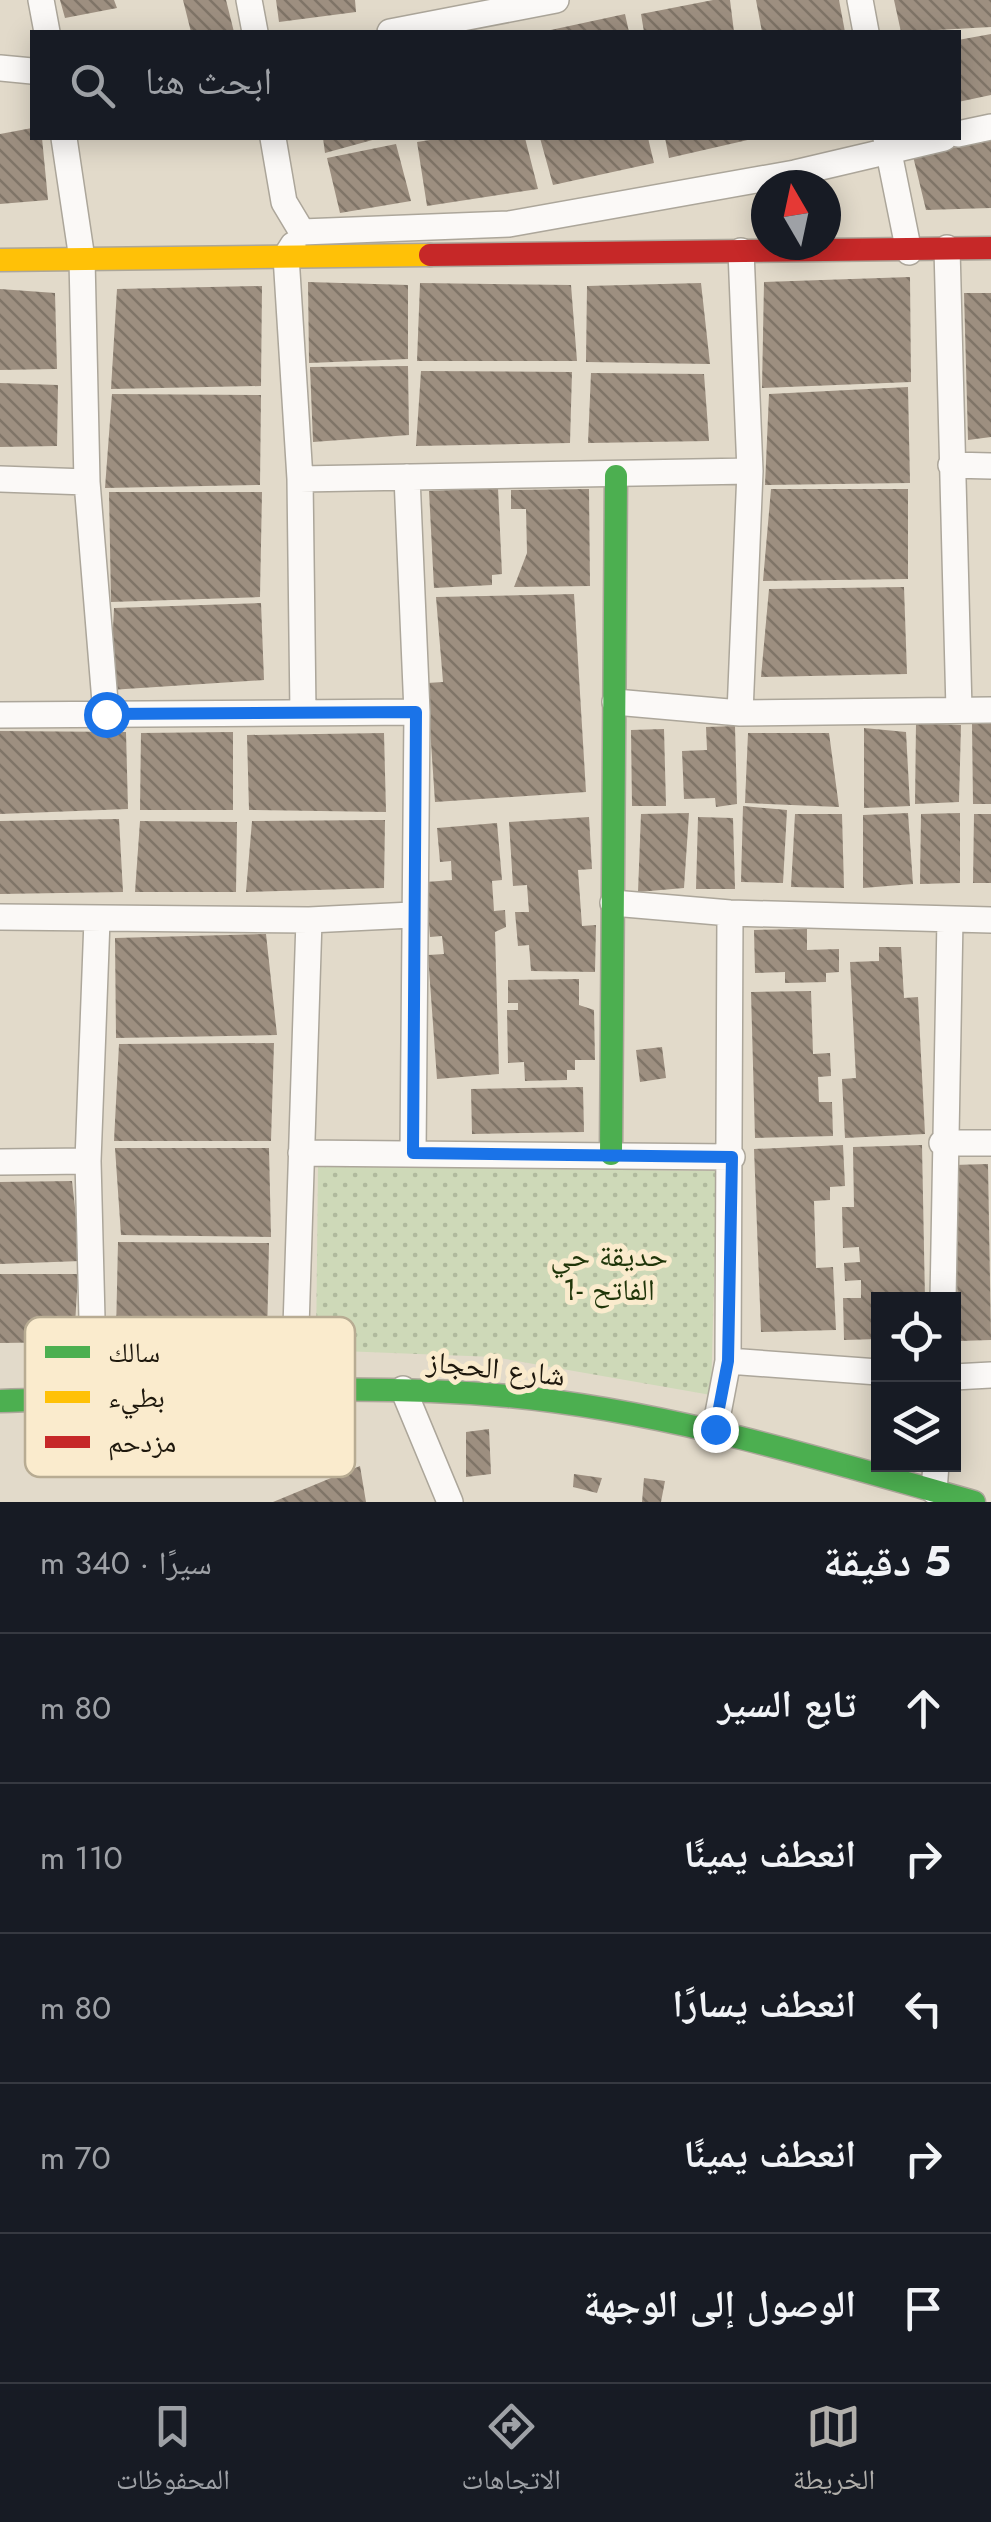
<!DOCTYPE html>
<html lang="ar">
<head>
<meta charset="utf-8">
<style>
	:root { --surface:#171b24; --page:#20242c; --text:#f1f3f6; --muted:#9ea1a6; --line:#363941; --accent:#b1afab }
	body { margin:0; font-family:Jost,"Noto Naskh Arabic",sans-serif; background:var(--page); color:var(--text); direction:rtl }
	.controls { position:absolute; right:30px; bottom:30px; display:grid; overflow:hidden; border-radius:0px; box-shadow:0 5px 25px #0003 }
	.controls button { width:90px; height:90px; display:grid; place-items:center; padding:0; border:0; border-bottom:2px solid var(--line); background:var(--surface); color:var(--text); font:50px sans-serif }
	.compass { position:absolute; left:751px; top:170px; width:90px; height:90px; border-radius:50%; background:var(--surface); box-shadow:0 5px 25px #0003; rotate:351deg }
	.stop { position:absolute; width:30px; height:30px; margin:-22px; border:8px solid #1a73e8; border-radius:50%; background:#fff }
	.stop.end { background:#1a73e8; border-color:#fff; box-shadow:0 2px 10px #0008 }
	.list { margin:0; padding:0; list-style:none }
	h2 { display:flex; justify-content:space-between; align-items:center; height:130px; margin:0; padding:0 40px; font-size:42px }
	h2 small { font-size:32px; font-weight:400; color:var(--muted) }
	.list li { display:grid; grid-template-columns:65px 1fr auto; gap:30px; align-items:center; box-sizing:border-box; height:150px; padding:0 40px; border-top:2px solid var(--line) }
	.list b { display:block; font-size:38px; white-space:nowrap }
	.list em { font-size:32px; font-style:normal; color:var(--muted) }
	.icon { flex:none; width:55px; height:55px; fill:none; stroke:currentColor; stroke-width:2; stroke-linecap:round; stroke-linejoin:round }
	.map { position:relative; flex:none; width:991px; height:1502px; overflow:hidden; direction:ltr }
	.search { position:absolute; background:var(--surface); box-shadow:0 5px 25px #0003; left:30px; right:30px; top:30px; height:110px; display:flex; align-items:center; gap:25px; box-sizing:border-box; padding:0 35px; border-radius:0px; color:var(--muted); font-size:38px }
	.sheet { height:880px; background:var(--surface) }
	nav { display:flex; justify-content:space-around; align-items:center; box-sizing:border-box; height:140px; border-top:2px solid var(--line); background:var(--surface); font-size:28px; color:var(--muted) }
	nav a { display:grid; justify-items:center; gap:5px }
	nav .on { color:var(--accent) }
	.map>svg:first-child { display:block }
	.park { fill:url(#park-dots) }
	.building { fill:url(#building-back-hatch) }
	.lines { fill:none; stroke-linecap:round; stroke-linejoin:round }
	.street-casing { stroke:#aca69a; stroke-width:28 }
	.fast-casing { stroke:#aca69a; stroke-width:25 }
	.slow-casing { stroke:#aca69a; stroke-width:25 }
	.jam-casing { stroke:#aca69a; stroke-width:25 }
	.street { stroke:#fbf9f7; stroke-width:25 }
	.fast { stroke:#4caf50; stroke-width:22 }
	.slow { stroke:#ffc107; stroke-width:22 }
	.jam { stroke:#c62828; stroke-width:22 }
	.route { stroke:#1a73e8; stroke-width:12 }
	.labels { text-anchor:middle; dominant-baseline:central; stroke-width:10; stroke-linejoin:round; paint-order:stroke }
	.park-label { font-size:30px; fill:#1f3509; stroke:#faebcd }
	.street-label { font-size:30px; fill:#1e180d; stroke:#faebcd }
	.key { fill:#faebcd; stroke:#b8ac93; stroke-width:2.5 }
	.key-label { font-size:28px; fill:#1e180d }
</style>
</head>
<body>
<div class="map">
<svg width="991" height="1502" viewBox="0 0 991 1502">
	<defs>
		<pattern id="park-dots" width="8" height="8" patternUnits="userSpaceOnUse" patternTransform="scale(2.5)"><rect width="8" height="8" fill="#ced9b8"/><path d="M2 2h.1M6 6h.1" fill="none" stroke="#b0ba9d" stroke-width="1.8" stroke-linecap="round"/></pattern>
		<pattern id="building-back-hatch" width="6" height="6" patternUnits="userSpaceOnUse" patternTransform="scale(2.5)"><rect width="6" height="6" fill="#9d8f80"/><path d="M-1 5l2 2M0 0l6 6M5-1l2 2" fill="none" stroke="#7f7467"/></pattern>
	</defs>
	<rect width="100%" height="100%" fill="#e2daca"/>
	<!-- park -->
	<path class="park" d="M318,1166L717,1171L711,1395L494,1357L316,1350Z"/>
	<!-- building -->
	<path class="building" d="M60,0H114L117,8L65,18Z
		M183,0H226L234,32H191Z
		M276,0H355L356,12L279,22Z
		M713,0H730L734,32H644L641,14Z
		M756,0H839L845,32H762Z
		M894,0H991V27L901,32Z
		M625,14L629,32H546V31Z
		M991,34V95L958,102V40Z
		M32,128V138H42L48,200L0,204V134Z
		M323,138H376V139L325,153Z
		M442,138H525L538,189L427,206L417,142Z
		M540,138H648L654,163L553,185Z
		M665,138H752V139L669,158Z
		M991,140V208L926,210L913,156Z
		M396,144L411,201L340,213L327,158Z
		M910,277L911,382L762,388L764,282Z
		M308,282L408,285V359L309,363Z
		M420,283L571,285L577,361H417Z
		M701,283L710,364L586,362L587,286Z
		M262,286L261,386L111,389L117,289Z
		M0,289L55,293L57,369L0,370Z
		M964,293H991V437L968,440Z
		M408,366L409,435L313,442L310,367Z
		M421,371L572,372L570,443L416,446Z
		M591,373L704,374L709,441L588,443Z
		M0,383L58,385L57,446L0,447Z
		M908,387L910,483L765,485L769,394Z
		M112,394L261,395L260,485L105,488Z
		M498,488L502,574L492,575V585L434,588L429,491Z
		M589,489L590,586L514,587L527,553L526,509H511V490Z
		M771,489H908V579L763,581Z
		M109,492H262L260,597L111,602Z
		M904,587L907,674L761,677L769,589Z
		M574,594L586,792L435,802L427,683L443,682L436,597Z
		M261,603L264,680L110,690L114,608Z
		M916,723L961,725L959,802L915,804Z
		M972,723L991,724V804H973Z
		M735,726L737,804L716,807L715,798L684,799L682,751L707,750L706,727Z
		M864,728L906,732L910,806L864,808Z
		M664,729L666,806H632L631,730Z
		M0,731L126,732L128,809L0,814Z
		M233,732V810H140L141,733Z
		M384,733L386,812L249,810L247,735Z
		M748,733H829L839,807L745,803Z
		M743,806L787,810L783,883L741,882Z
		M689,813L684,888L638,892L641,814Z
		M908,813L913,884L863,888V815Z
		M960,813V883L920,884L921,814Z
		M795,814H842L844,888L791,887Z
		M974,814H991V883H973Z
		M589,817L592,869L578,870L582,926L596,925L595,972L531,971L529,945L518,946L515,912H529L527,885L513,886L509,822Z
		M698,817L733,818L735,889H696Z
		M119,819L123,892L0,894V821Z
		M385,820L384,888L246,892L252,821Z
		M140,821L237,822L236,892H135Z
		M497,823L502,880L492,881L494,911L505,910L506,927L495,932L499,1074L437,1079L428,955L444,954L442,936L430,937L426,882L452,880L451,861L440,862L437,828Z
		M807,929V950L839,949V972L826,973V982L785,983V972L755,973L754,930Z
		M266,934L277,1035L116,1038L115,938Z
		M879,947H901L904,998L918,997L925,1134L845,1138L842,1079L856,1078L850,962L879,961Z
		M579,979V1005L594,1010L595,1060H575V1070H567V1080L525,1081L524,1062L508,1063L507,1010H518V1003H508V980Z
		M811,991L813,1054L830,1053L831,1076L818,1077L819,1102H832L833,1136L755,1138L751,992Z
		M274,1043L271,1141H114L119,1044Z
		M662,1047L666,1078L640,1082L636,1050Z
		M583,1087L584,1132L472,1134L471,1089Z
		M843,1145L845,1186L830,1187V1200L814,1201L816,1268L833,1267L836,1330L761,1332L754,1149Z
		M922,1145L925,1300H878V1339L844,1340L843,1298H861V1280L845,1281L844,1263L860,1262L859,1247L843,1248L842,1207H854L853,1147Z
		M115,1148H269L271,1237L121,1235Z
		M988,1164L991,1340L959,1341L953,1165Z
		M72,1181L81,1261L0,1264V1182Z
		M118,1242L269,1243L267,1339L116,1333Z
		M0,1274H78L74,1342L0,1343Z
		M489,1429L491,1474L466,1477V1432Z
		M360,1466L366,1502H273Z
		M574,1474L602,1478L597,1493L573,1487Z
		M644,1478L665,1481L661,1502H642Z"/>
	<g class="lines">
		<!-- street casing -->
		<g class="street-casing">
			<path id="street" d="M41,0L47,32
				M249,0L255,32
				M860,0L866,32
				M390,32L556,0
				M0,68L32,71
				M958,134L991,127
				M64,138L82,259L87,482L106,714
				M273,138L284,202L302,232L509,224L795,173L944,138
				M886,138L909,252
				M293,245L286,256L300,479L303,713
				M947,248L959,710
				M951,465L991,466
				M407,477L417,712L413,1153
				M0,479L87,482
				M300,479L750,471
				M615,702L740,713L991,710
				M740,713L750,471L741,251
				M0,715L417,712
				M613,903L730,913L991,920
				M0,917L309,920L412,915
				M942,1143H991
				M301,1153L732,1157
				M0,1162L88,1161
				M943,1300L950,919
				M728,1361L878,1372
				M954,1377L991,1375
				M403,1389L450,1502
				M294,1390L309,920
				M94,1398L88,1161L97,920
				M715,1429L728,1361L730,913
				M934,1491L936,1464"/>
		</g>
		<!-- fast casing -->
		<g class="fast-casing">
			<path id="fast" d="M611,1154L616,476
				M0,1401C169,1396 340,1381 508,1396C667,1411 821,1459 974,1502"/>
		</g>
		<!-- slow casing -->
		<g class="slow-casing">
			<path id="slow" d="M0,260L430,255"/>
		</g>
		<!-- jam casing -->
		<g class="jam-casing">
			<path id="jam" d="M430,255L991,248"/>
		</g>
		<!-- street -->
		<use href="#street" class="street"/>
		<!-- fast -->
		<use href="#fast" class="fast"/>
		<!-- slow -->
		<use href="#slow" class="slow"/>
		<!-- jam -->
		<use href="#jam" class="jam"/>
	</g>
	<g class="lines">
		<!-- route -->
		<path class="route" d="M106,714L416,712L413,1153L732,1157L728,1361L715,1429"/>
	</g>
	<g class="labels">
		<!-- park labels -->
		<g class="park-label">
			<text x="609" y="1255">حديقة حي<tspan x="609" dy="34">الفاتح -1</tspan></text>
		</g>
		<!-- street labels -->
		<g class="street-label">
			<text transform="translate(496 1368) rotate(6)">شارع الحجاز</text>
		</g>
	</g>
	<!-- legend -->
	<rect x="25" y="1317" width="330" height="160" rx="15" class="key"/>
	<rect x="45" y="1346" width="45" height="12" fill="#4caf50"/>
	<rect x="45" y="1391" width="45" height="12" fill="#ffc107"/>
	<rect x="45" y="1436" width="45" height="12" fill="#c62828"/>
	<g class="key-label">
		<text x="108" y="1362">سالك</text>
		<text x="108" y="1407">بطيء</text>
		<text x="108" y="1452">مزدحم</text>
	</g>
</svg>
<div class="controls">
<button><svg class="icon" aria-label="locate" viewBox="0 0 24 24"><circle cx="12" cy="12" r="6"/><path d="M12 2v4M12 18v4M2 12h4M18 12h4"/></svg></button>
<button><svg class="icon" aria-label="layers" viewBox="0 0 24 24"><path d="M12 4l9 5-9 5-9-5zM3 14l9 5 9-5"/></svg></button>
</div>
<svg class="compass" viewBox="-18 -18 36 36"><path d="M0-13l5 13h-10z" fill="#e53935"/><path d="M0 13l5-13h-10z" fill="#9ea1a6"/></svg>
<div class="stop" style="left:106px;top:714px"></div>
<div class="stop end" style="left:715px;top:1429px"></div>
<div class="search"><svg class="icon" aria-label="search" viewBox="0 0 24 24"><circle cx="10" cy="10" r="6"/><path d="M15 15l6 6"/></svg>ابحث هنا</div>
</div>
<section class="sheet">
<h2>5 دقيقة<small>سيرًا · 340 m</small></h2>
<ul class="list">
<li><svg class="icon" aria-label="ahead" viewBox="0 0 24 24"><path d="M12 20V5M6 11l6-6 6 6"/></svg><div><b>تابع السير</b></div><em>80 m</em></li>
<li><svg class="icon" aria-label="right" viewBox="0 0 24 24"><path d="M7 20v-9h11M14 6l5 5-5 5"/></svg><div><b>انعطف يمينًا</b></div><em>110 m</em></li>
<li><svg class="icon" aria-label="left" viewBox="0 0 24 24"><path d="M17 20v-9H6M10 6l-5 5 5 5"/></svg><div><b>انعطف يسارًا</b></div><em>80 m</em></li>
<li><svg class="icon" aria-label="right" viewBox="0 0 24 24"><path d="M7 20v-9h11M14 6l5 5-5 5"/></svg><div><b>انعطف يمينًا</b></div><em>70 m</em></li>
<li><svg class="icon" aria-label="arrive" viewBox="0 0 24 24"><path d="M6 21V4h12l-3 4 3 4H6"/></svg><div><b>الوصول إلى الوجهة</b></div></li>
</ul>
</section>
<nav>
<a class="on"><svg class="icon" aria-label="map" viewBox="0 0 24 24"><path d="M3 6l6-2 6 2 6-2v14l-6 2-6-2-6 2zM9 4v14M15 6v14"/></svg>الخريطة</a>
<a><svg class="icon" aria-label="directions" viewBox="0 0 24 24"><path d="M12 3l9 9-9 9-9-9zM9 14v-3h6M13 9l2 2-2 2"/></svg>الاتجاهات</a>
<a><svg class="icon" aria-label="saved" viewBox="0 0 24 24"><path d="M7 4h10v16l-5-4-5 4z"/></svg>المحفوظات</a>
</nav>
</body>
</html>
